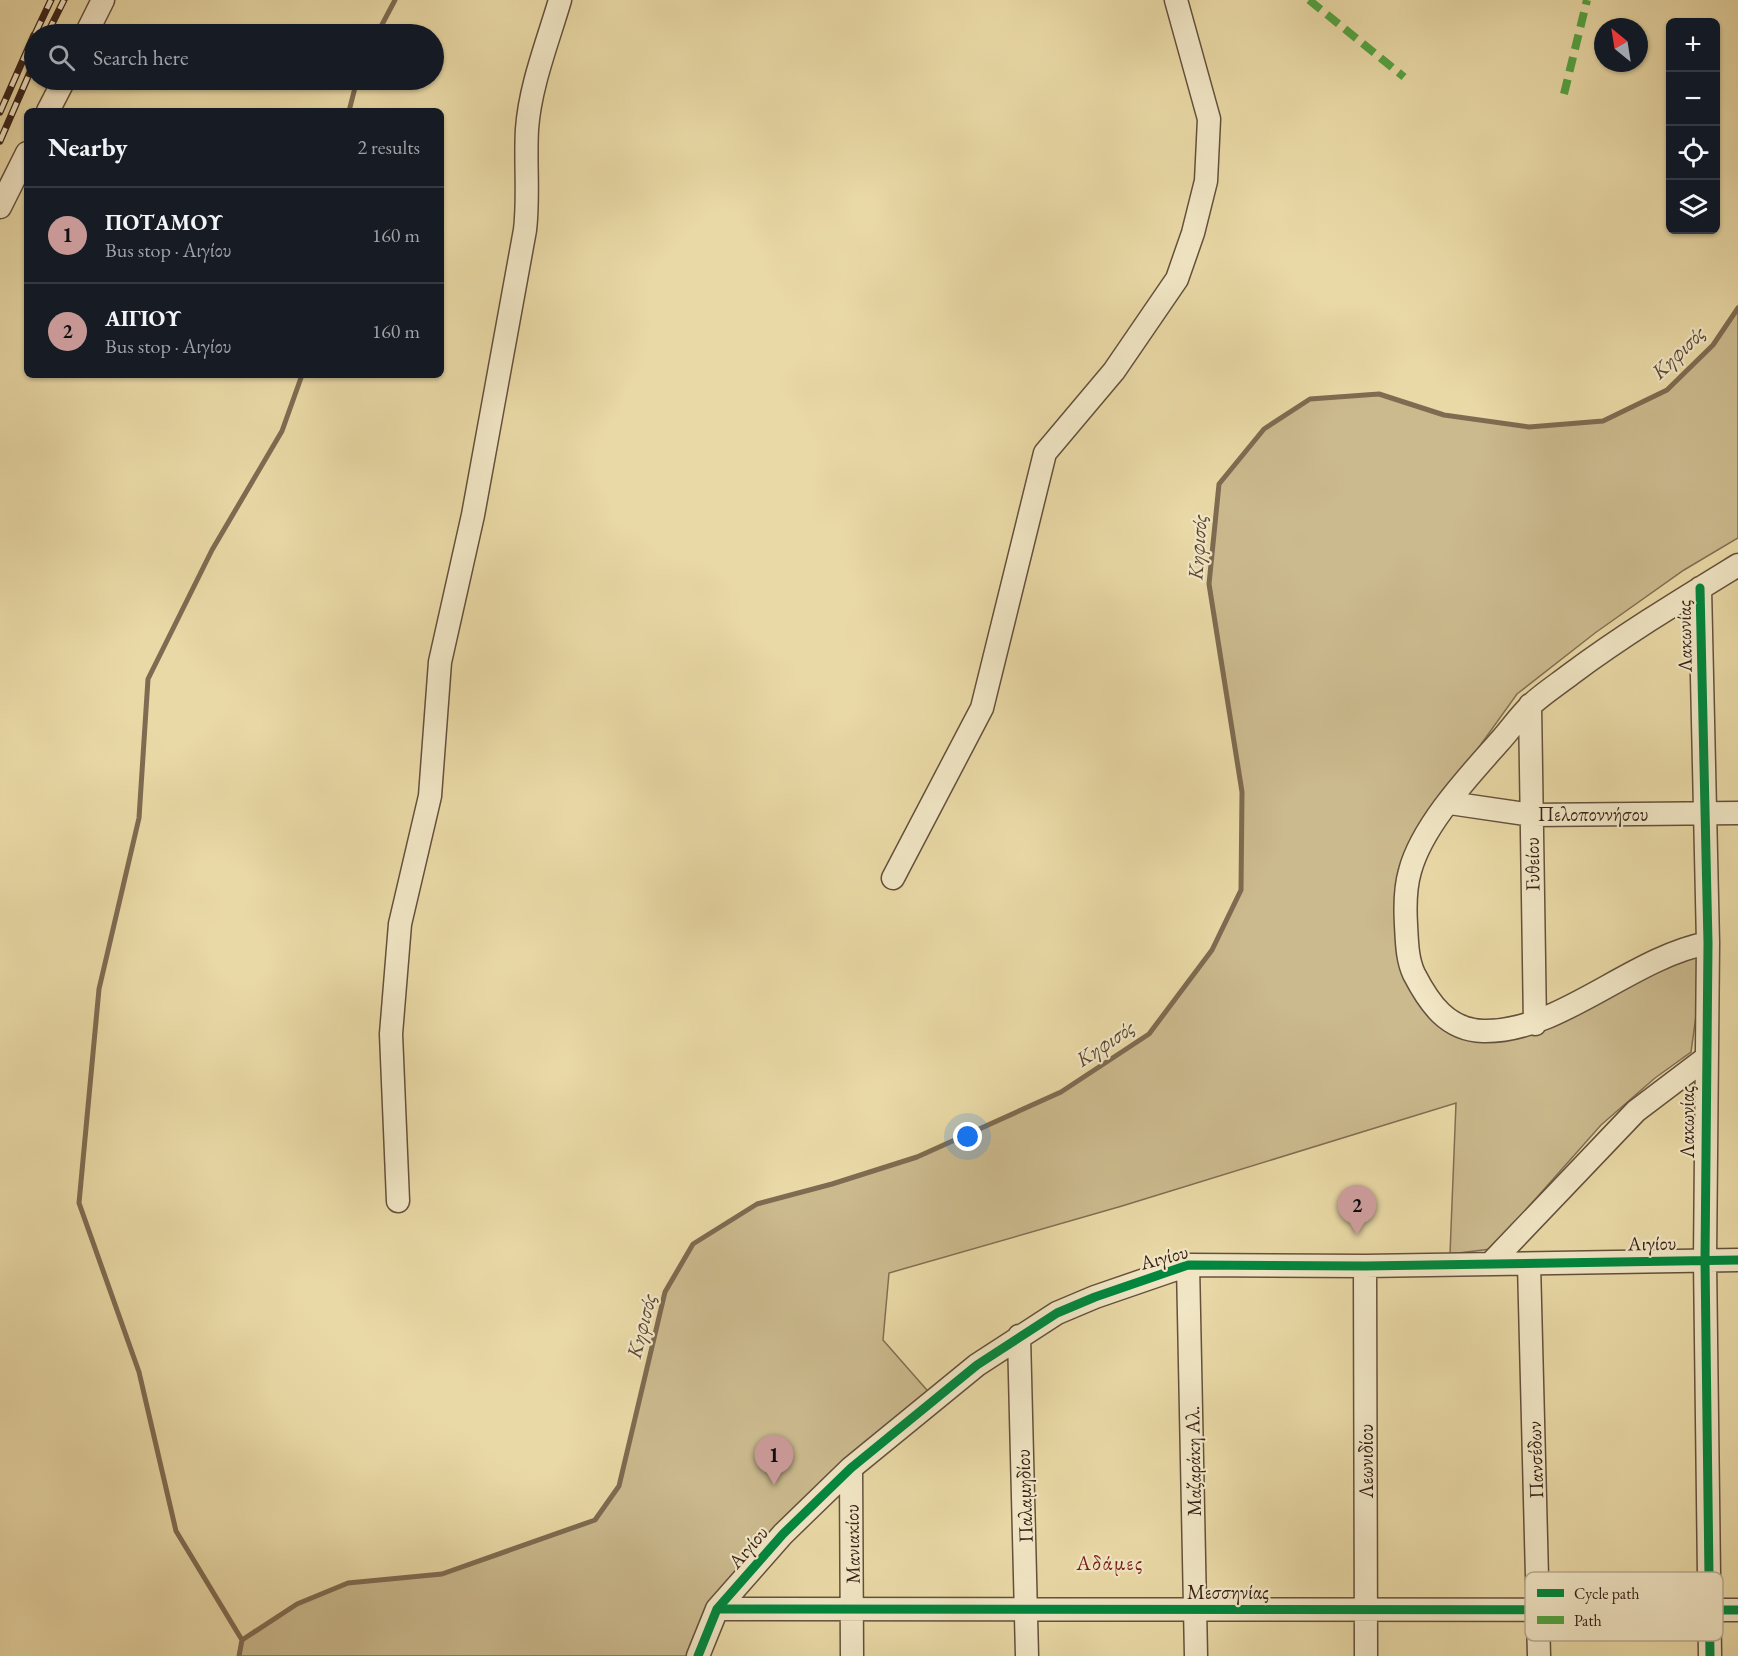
<!DOCTYPE html>
<html lang="en">
<head>
<meta charset="utf-8">
<style>
	:root { --surface:#171b24; --page:#242831; --text:#f1f3f6; --muted:#9ea1a6; --line:#363941; --accent:#c59692 }
	body { margin:0; font-family:"EB Garamond",serif; background:var(--page); color:var(--text) }
	.controls { position:absolute; right:18px; top:18px; display:grid; overflow:hidden; border-radius:9px; box-shadow:0 2px 4px #0004 }
	.controls button { width:54px; height:54px; display:grid; place-items:center; padding:0; border:0; border-bottom:2px solid var(--line); background:var(--surface); color:var(--text); font:30px sans-serif }
	.compass { position:absolute; left:1594px; top:18px; width:54px; height:54px; border-radius:50%; background:var(--surface); box-shadow:0 2px 4px #0004; rotate:330deg }
	.you { position:absolute; left:968px; top:1137px; width:21px; height:21px; margin:-15px; border:4px solid #fff; border-radius:50%; background:#1a73e8; box-shadow:0 0 0 9px #1a73e833 }
	.badge { display:grid; place-items:center; width:39px; height:39px; border-radius:50%; background:var(--accent); color:#111; font-size:20px; font-weight:700 }
	.pin { position:absolute; translate:-50% -50px; filter:drop-shadow(0 2px 3px #0008) }
	.pin::after { content:''; position:absolute; top:32px; width:21px; height:18px; background:inherit; clip-path:polygon(0 0,100% 0,50% 100%) }
	.list { margin:0; padding:0; list-style:none }
	h2 { display:flex; justify-content:space-between; align-items:center; height:78px; margin:0; padding:0 24px; font-size:26px }
	h2 small { font-size:20px; font-weight:400; color:var(--muted) }
	.list li { display:grid; grid-template-columns:39px 1fr auto; gap:18px; align-items:center; box-sizing:border-box; height:96px; padding:0 24px; border-top:2px solid var(--line) }
	.list b { display:block; font-size:22px; white-space:nowrap }
	.list p { margin:0; font-size:20px; white-space:nowrap; color:var(--muted) }
	.list em { font-size:20px; font-style:normal; color:var(--muted) }
	.icon { flex:none; width:33px; height:33px; fill:none; stroke:currentColor; stroke-width:2; stroke-linecap:round; stroke-linejoin:round }
	.map { position:relative; flex:none; width:1738px; height:1656px; overflow:hidden }
	.search { position:absolute; background:var(--surface); box-shadow:0 2px 4px #0004; left:24px; top:24px; width:420px; height:66px; display:flex; align-items:center; gap:15px; box-sizing:border-box; padding:0 21px; border-radius:33px; color:var(--muted); font-size:22px }
	.panel { position:absolute; background:var(--surface); box-shadow:0 2px 4px #0004; left:24px; top:108px; width:420px; height:270px; border-radius:9px }
	.map>svg:first-child { display:block }
	.green { fill:#cbba8e; stroke:#826e54; stroke-width:1.5 }
	.lines { fill:none; stroke-linecap:round; stroke-linejoin:round }
	.stream { stroke:#7e6b51; stroke-width:5 }
	.minor-casing { stroke:#64503c; stroke-width:25 }
	.minor { stroke:#f1e6c5; stroke-width:22 }
	.rail-casing { stroke:#382219; stroke-width:7 }
	.rail { stroke:#f1e6c5; stroke-width:4.5; stroke-dasharray:14; stroke-linecap:butt }
	.quiet { stroke:#53a240; stroke-width:8; stroke-dasharray:15 8; stroke-linecap:butt }
	.cycleway-casing { stroke:#f1e6c5; stroke-width:13 }
	.cycleway { stroke:#00873e; stroke-width:9 }
	.labels { text-anchor:middle; dominant-baseline:central; stroke-width:4.5; stroke-linejoin:round; paint-order:stroke }
	.street-label { font-size:20px; fill:#382219; stroke:#f1e6c5 }
	.water-label { font-size:21px; font-style:italic; fill:#5b4635; stroke:#f1e6c5 }
	.neighbourhood-label { font-size:21px; letter-spacing:1.5px; fill:#7a1f14; stroke:#f1e6c5 }
	.key { fill:#f1e6c5; stroke:#baab91; stroke-width:1.5 }
	.key-label { font-size:16px; fill:#382219 }
</style>
</head>
<body>
<div class="map">
<svg width="1738" height="1656" viewBox="0 0 1738 1656">
	<rect width="100%" height="100%" fill="#e9d9a6"/>
	<filter id="stains"><feTurbulence type="fractalNoise" baseFrequency=".00333" numOctaves="4"/><feColorMatrix values="0 0 0 0 .2 0 0 0 0 .09 0 0 0 0 .02 0 0 0 .5 -.17"/></filter>
	<radialGradient id="worn" r=".72"><stop offset=".6" stop-color="#630" stop-opacity="0"/><stop offset="1" stop-color="#630" stop-opacity=".3"/></radialGradient>
	<!-- green -->
	<path class="green" d="M1738,308V538L1684,570L1595,633L1517,694L1431,814L1405,956L1475,1039L1493,1042L1536,1029L1705,950L1691,1052L1655,1078L1601,1125L1491,1249L1450,1254L1456,1103L1122,1206L889,1273L883,1340L933,1397L851,1468L691,1656H239L242,1640L297,1604L348,1583L442,1574L595,1520L619,1485L665,1292L693,1244L757,1204L832,1184L917,1157L1061,1092L1149,1034L1212,950L1241,890L1242,792L1209,584L1219,484L1264,429L1310,399L1379,394L1444,415L1529,427L1603,421L1667,390L1713,345Z"/>
	<g class="lines">
		<!-- stream -->
		<path class="stream" d="M377,34L395,0
			M349,111L357,80
			M242,1640L176,1531L139,1372L79,1203L99,989L139,818L148,679L212,550L282,431L302,375
			M239,1656L242,1640L297,1604L348,1583L442,1574L595,1520L619,1486L665,1292L693,1244L757,1204L832,1184L917,1157L1061,1092L1149,1034L1212,950L1241,890L1242,792L1209,584L1219,484L1264,429L1310,399L1379,394L1444,415L1529,427L1603,421L1667,390L1713,345L1738,308"/>
		<!-- minor casing -->
		<g class="minor-casing">
			<path id="minor" d="M86,34L103,0
				M48,111L64,80
				M0,207L27,153
				M1700,588L1708,943L1705,1260L1710,1656
				M1530,705L1535,1024
				M1450,803L1532,815L1738,813
				M893,878L982,708L1045,453L1114,371L1177,279L1193,233L1206,181L1209,119L1176,0
				M1708,943C1630,958 1559,1033 1483,1031C1447,1030 1429,1003 1414,974C1407,959 1407,942 1406,925C1405,908 1405,888 1410,871C1422,826 1468,777 1499,742C1510,730 1520,715 1532,704C1544,693 1558,684 1571,674C1625,634 1681,600 1738,565
				M398,1201L391,1034L400,924L430,796L440,662L473,515L525,230C529,196 525,163 527,129C530,86 548,41 560,0
				M1490,1264L1636,1111L1706,1058
				M1529,1264L1539,1656
				M1188,1265L1196,1656
				M1365,1266L1366,1656
				M1019,1336L1027,1656
				M851,1468L852,1656
				M717,1609L1738,1610
				M698,1656L717,1609L783,1534L851,1468L977,1365L1057,1313L1095,1297L1188,1265L1365,1266L1738,1260"/>
		</g>
		<!-- minor -->
		<use href="#minor" class="minor"/>
		<!-- rail casing -->
		<g class="rail-casing">
			<path id="rail" d="M35,34L51,0
				M47,34L64,0
				M0,112L34,35
				M0,141L34,63"/>
		</g>
		<!-- rail -->
		<use href="#rail" class="rail"/>
		<!-- quiet -->
		<path class="quiet" d="M1309,0L1404,77
			M1564,94L1587,0"/>
		<!-- cycleway casing -->
		<g class="cycleway-casing">
			<path id="cycleway" d="M1700,588L1708,943L1705,1260L1710,1656
				M717,1609L1738,1610
				M698,1656L717,1609L783,1534L851,1468L977,1365L1057,1313L1095,1297L1188,1265L1365,1266L1738,1260"/>
		</g>
		<!-- cycleway -->
		<use href="#cycleway" class="cycleway"/>
	</g>
	<g class="labels">
		<!-- street labels -->
		<g class="street-label">
			<text transform="translate(1684 636) rotate(-91)">Λακωνίας</text>
			<text x="1593" y="814">Πελοποννήσου</text>
			<text transform="translate(1532 864) rotate(-91)">Γυθείου</text>
			<text transform="translate(1687 1122) rotate(-90)">Λακωνίας</text>
			<text transform="translate(1652 1243) rotate(-1)">Αιγίου</text>
			<text transform="translate(1164 1257) rotate(-15)">Αιγίου</text>
			<text transform="translate(1535 1460) rotate(-92)">Πανσέδων</text>
			<text transform="translate(1193 1461) rotate(-91)">Μαζαράκη Αλ.</text>
			<text transform="translate(1366 1461) rotate(-90)">Λεωνιδίου</text>
			<text transform="translate(1024 1496) rotate(-92)">Παλαμηδίου</text>
			<text transform="translate(852 1544) rotate(-91)">Μανιακίου</text>
			<text transform="translate(748 1547) rotate(-49)">Αιγίου</text>
			<text x="1228" y="1592">Μεσσηνίας</text>
		</g>
		<!-- water labels -->
		<g class="water-label">
			<text transform="translate(1678 352) rotate(-44)">Κηφισός</text>
			<text transform="translate(1197 547) rotate(-86)">Κηφισός</text>
			<text transform="translate(1105 1043) rotate(-34)">Κηφισός</text>
			<text transform="translate(641 1326) rotate(-76)">Κηφισός</text>
		</g>
		<!-- neighbourhood labels -->
		<g class="neighbourhood-label">
			<text x="1110" y="1562">Αδάμες</text>
		</g>
	</g>
	<!-- legend -->
	<rect x="1525" y="1572" width="198" height="69" rx="9" class="key"/>
	<rect x="1537" y="1589" width="27" height="8" fill="#00873e"/>
	<rect x="1537" y="1616" width="27" height="8" fill="#53a240"/>
	<g class="key-label">
		<text x="1574" y="1599">Cycle path</text>
		<text x="1574" y="1626">Path</text>
	</g>
	<rect width="100%" height="100%" filter="url(#stains)"/>
	<rect width="100%" height="100%" fill="url(#worn)"/>
</svg>
<div class="controls">
<button>+</button>
<button>−</button>
<button><svg class="icon" aria-label="locate" viewBox="0 0 24 24"><circle cx="12" cy="12" r="6"/><path d="M12 2v4M12 18v4M2 12h4M18 12h4"/></svg></button>
<button><svg class="icon" aria-label="layers" viewBox="0 0 24 24"><path d="M12 4l9 5-9 5-9-5zM3 14l9 5 9-5"/></svg></button>
</div>
<svg class="compass" viewBox="-18 -18 36 36"><path d="M0-13l5 13h-10z" fill="#e53935"/><path d="M0 13l5-13h-10z" fill="#9ea1a6"/></svg>
<div class="you"></div>
<div class="pin badge" style="left:774px;top:1485px">1</div>
<div class="pin badge" style="left:1357px;top:1235px">2</div>
<div class="search"><svg class="icon" aria-label="search" viewBox="0 0 24 24"><circle cx="10" cy="10" r="6"/><path d="M15 15l6 6"/></svg>Search here</div>
<section class="panel">
<h2>Nearby<small>2 results</small></h2>
<ul class="list">
<li><span class="badge">1</span><div><b>ΠΟΤΑΜΟΥ</b><p>Bus stop · Αιγίου</p></div><em>160 m</em></li>
<li><span class="badge">2</span><div><b>ΑΙΓΙΟΥ</b><p>Bus stop · Αιγίου</p></div><em>160 m</em></li>
</ul>
</section>
</div>
</body>
</html>
